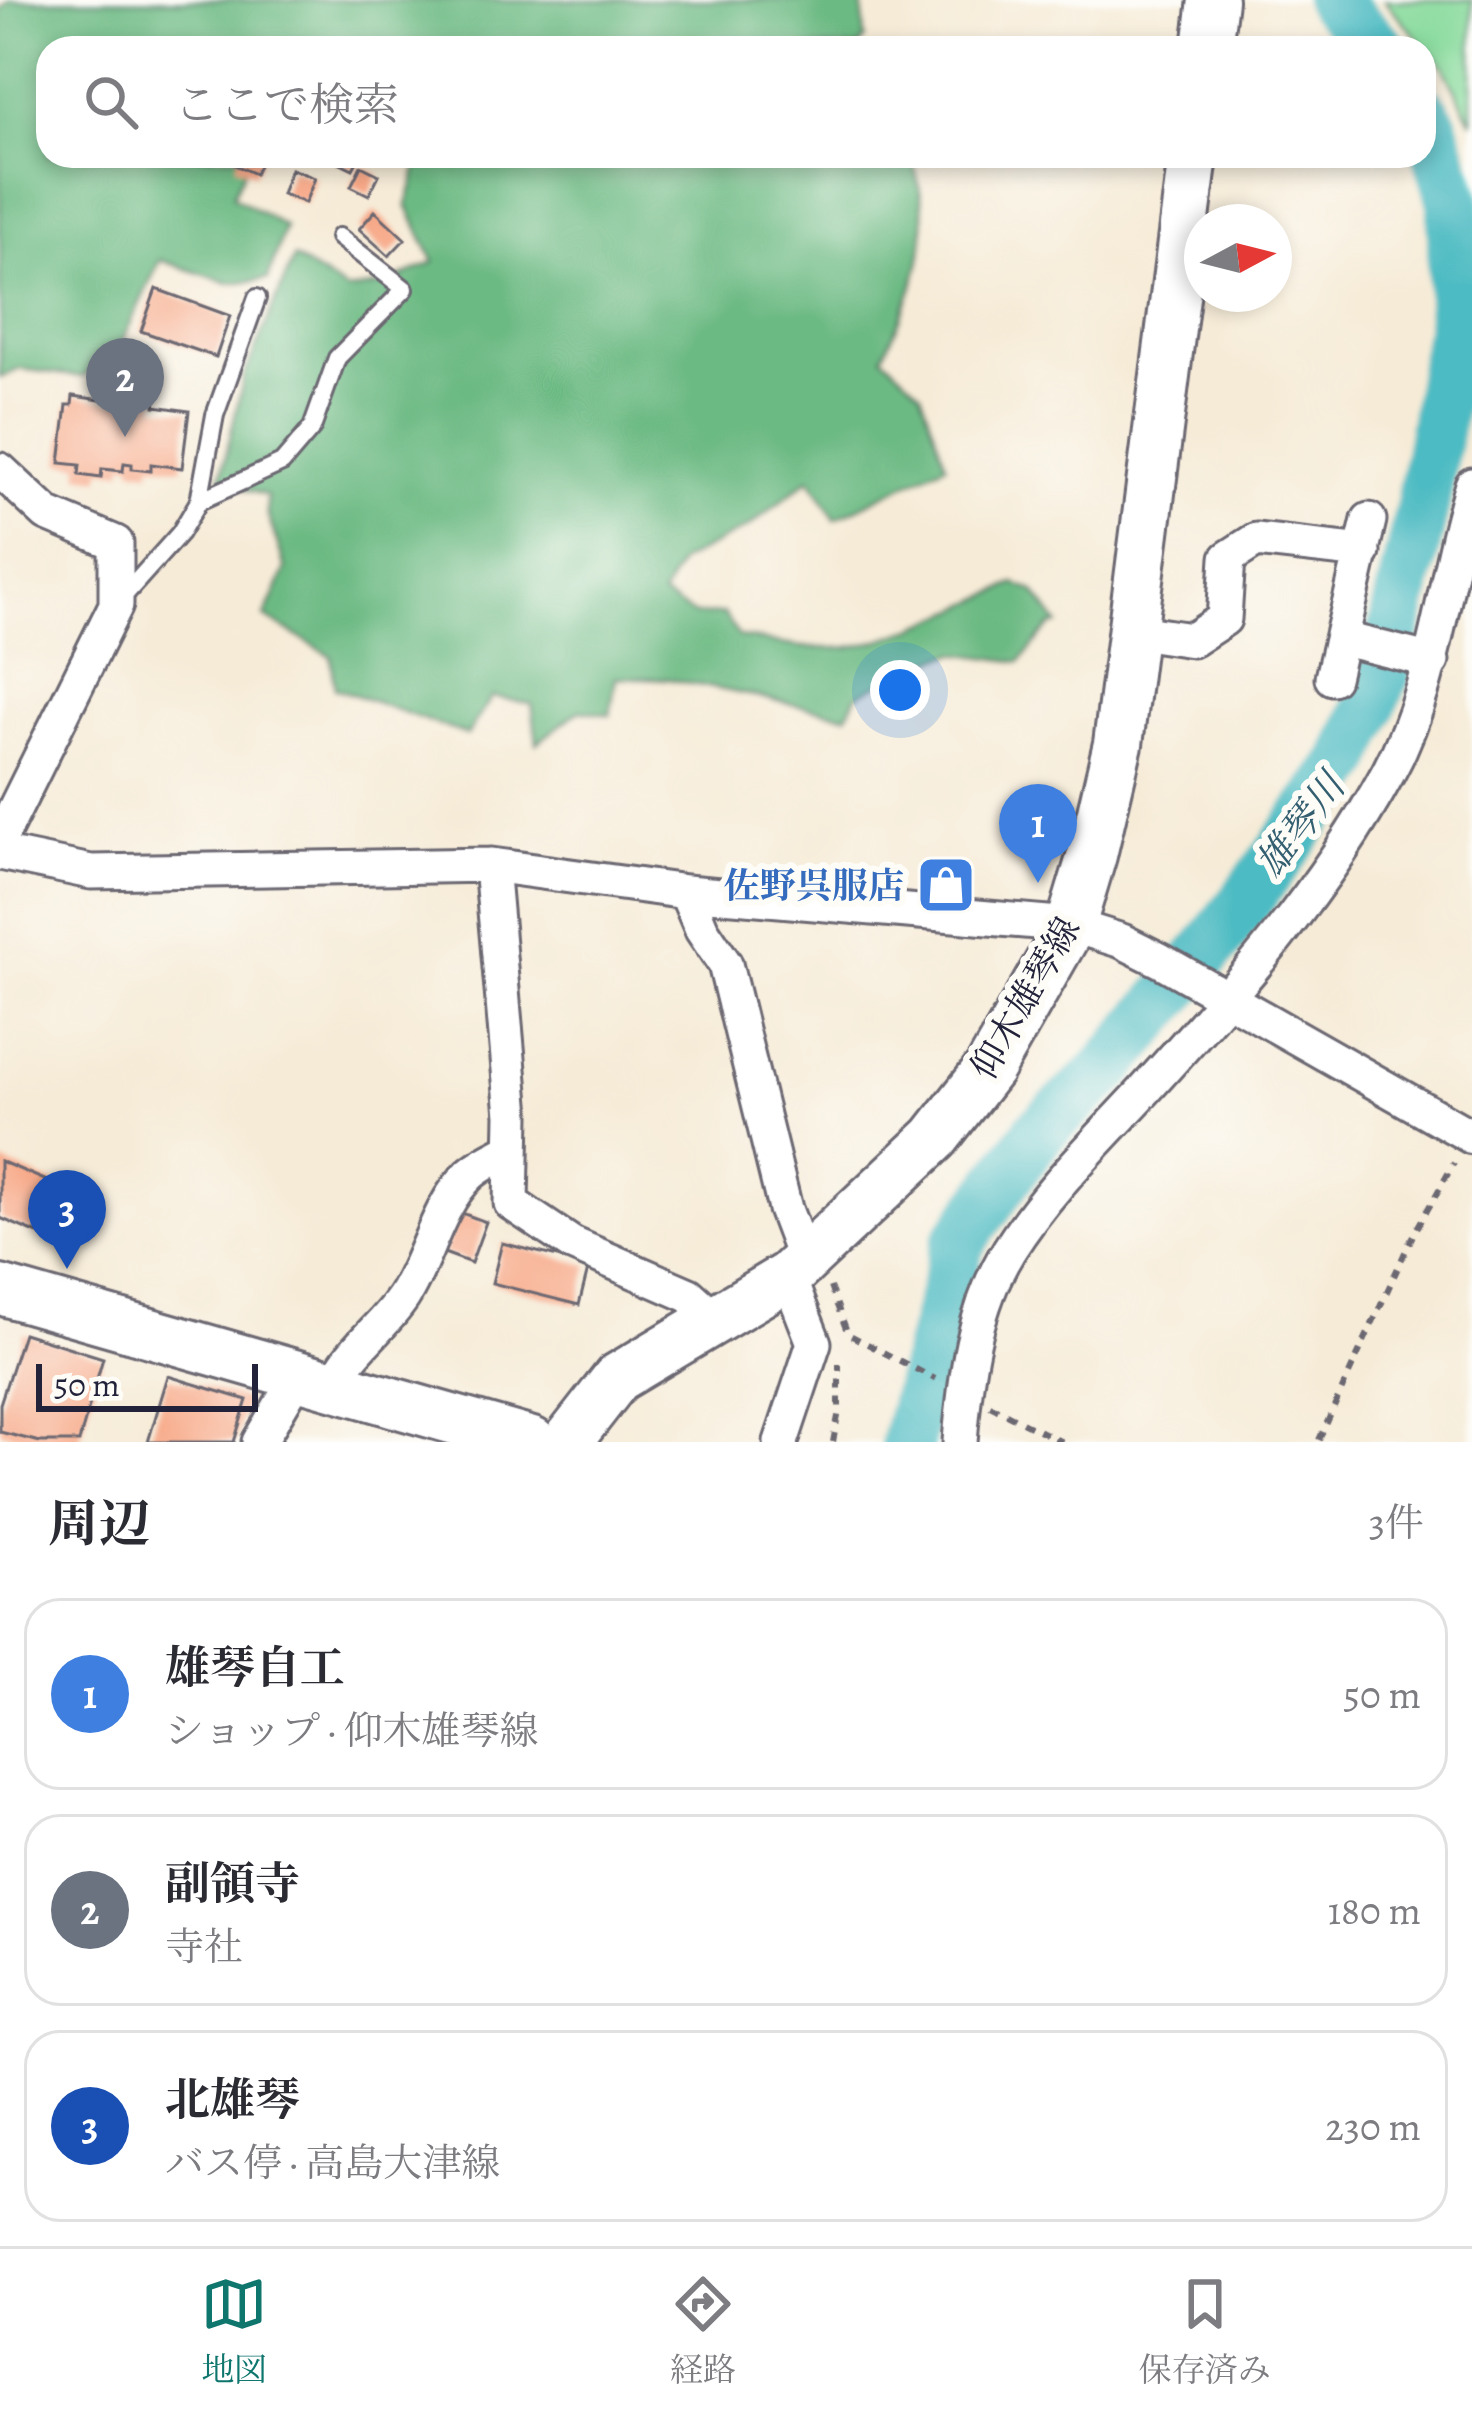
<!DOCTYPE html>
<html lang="ja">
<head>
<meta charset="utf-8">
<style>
	:root { --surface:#fff; --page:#f7f7f7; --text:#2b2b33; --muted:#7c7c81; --line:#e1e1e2; --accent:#0f766e }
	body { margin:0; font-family:Alegreya,"Noto Serif JP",serif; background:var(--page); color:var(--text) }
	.compass { position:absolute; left:1184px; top:204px; width:108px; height:108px; border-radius:50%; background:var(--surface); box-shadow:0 6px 18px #0003; rotate:83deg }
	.scale { position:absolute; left:36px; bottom:30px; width:222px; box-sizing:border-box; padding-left:12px; border:6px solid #22223b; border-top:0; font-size:33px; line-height:42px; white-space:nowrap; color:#22223b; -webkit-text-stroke:9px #fdfcf7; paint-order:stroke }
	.you { position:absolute; left:900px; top:690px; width:42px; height:42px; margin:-30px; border:9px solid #fff; border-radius:50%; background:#1a73e8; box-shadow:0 0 0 18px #1a73e833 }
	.badge { display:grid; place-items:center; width:78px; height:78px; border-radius:50%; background:var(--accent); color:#fff; font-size:39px; font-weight:700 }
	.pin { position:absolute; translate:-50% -99px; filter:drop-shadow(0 3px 6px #0008) }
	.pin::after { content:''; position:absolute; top:63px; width:42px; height:36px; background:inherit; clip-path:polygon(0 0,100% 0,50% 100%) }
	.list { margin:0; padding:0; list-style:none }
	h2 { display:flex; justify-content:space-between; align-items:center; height:156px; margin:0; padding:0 48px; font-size:51px }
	h2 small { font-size:39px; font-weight:400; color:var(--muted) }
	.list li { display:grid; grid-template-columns:78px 1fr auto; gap:36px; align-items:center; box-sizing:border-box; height:192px; margin:0 24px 24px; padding:0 24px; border:3px solid var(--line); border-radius:36px }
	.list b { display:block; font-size:45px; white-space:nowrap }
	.list p { margin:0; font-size:39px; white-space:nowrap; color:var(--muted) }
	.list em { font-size:39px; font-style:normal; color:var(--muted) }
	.icon { flex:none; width:66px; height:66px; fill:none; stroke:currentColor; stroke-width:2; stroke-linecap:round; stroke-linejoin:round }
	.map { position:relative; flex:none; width:1472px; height:1442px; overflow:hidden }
	.search { position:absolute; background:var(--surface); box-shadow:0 6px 18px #0003; left:36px; right:36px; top:36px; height:132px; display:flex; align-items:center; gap:30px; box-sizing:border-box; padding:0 42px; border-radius:36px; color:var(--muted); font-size:45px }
	.sheet { height:804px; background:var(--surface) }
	nav { display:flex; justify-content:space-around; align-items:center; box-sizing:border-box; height:168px; border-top:3px solid var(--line); background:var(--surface); font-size:33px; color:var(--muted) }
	nav a { display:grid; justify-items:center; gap:6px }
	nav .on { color:var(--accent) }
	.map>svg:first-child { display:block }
	.green { fill:#86da9b; stroke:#547e6b; stroke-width:3 }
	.forest { fill:#6cba83; stroke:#476e5f; stroke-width:3 }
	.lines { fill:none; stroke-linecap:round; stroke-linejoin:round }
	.river { stroke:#4dbbc3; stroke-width:54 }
	.building { fill:#f7a887 }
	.lane-casing { stroke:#6c6872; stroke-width:22 }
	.street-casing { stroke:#6c6872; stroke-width:39 }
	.secondary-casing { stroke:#6c6872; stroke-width:54 }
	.path { stroke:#6c6872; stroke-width:6; stroke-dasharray:9 9; stroke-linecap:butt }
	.lane { stroke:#fff; stroke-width:16 }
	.street { stroke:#fff; stroke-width:33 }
	.secondary { stroke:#fff; stroke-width:48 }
	.labels { text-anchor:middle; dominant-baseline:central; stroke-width:12; stroke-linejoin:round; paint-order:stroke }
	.shop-label { font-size:36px; font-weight:bold; fill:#366cbe; stroke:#fdfcf7; text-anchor:end }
	.street-label { font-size:36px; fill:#22223b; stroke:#fdfcf7 }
	.water-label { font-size:39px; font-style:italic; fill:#335f71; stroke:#fdfcf7 }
</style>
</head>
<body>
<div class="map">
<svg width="1472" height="1442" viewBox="0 0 1472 1442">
	<rect width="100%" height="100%" fill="#fdfcf7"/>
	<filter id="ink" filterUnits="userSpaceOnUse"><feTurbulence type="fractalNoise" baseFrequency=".00833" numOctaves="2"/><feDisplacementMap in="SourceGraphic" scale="24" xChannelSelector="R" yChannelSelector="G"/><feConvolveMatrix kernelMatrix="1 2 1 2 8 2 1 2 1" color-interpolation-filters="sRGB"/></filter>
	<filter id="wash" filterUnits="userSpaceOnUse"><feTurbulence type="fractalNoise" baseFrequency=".004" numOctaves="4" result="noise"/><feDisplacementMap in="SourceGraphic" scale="48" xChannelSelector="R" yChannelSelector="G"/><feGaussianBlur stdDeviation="2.7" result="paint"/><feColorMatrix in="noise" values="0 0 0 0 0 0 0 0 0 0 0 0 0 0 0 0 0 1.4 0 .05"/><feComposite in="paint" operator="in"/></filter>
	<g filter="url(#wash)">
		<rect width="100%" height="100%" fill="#f6ebd7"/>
		<!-- green -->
		<path class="green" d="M1384,0H1472V122L1443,66Z"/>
		<!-- forest -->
		<path class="forest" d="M9,0H862L865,39L858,48H48V156H250L233,196L285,227L268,279L229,283L160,260L119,348L84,377L20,369L0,378V10Z
			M421,156H911C938,238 918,282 883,356L921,392L946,464L835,519L810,478L749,527L680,562L662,596L695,615L724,614L739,637C774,642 814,652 850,647C895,641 970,603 1015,584L1034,591L1058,624L1050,626L1020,662L955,653L920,664L857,695L847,715L669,679L616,677L610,715L580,710L537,743L532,704L492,697L467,735L335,688L331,656L265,617L286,569L267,513V496L220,481L244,376L294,258L347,291L384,285L434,262L407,205Z"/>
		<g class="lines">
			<!-- river -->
			<path class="river" d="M1331,0L1379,48
				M907,1442L958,1243L1040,1131L1103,1074L1215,942L1277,859L1346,763L1385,671L1423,504L1454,319V202L1431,124L1424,113"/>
		</g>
		<g id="blocks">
			<!-- building -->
			<path class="building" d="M239,156H263L255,174L235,165Z
				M326,156H360L353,169Z
				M361,166L379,175L369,195L351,186Z
				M291,169L315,178L305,203L282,194Z
				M375,211L405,239L389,256L359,229Z
				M156,289L230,316L216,357L141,331Z
				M132,392L157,395L155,406L189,411L182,468L151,464V471L132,469V464L124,463L123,471L102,469L101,478L79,475L80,465L60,463L67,405H72L73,396L115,402V397L131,398Z
				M0,1161L59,1186L38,1234L0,1218Z
				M459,1212L486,1222L471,1263L444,1253Z
				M502,1243L589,1265L579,1305L492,1283Z
				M23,1333L103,1358L79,1442H40L0,1432V1404Z
				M168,1376L247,1400L234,1442H148Z"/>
		</g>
	</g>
	<g filter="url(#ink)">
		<use href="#blocks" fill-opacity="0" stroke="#6c6872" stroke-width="3"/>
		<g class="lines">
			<!-- lane casing -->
			<g class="lane-casing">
				<path id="lane" d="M199,501L282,463L312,428L337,358L405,289L339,237
					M120,600L180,533L199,501L215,415L257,298"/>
			</g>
			<!-- street casing -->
			<g class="street-casing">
				<path id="street" d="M0,470L47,514L116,543V605L0,839
					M1131,631L1192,640L1224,619L1228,558L1256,540L1363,552
					M1344,639L1432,661
					M1332,678L1369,520
					M0,853L91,872L491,865L686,892L1071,925L1122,941L1160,960L1472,1137
					M491,865L513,1115L511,1203L572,1244L689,1295L716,1319
					M686,892L702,930L725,964L785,1209L803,1257
					M334,1384C351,1348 381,1330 403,1297C428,1258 436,1207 470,1174C481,1164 497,1157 510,1150
					M259,1442L299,1374
					M781,1442L814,1343L788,1276
					M960,1442C965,1377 974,1306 1009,1250C1046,1191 1098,1141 1145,1090C1235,991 1324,891 1388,773C1437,683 1442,581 1472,485"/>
			</g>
			<!-- secondary casing -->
			<g class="secondary-casing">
				<path id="secondary" d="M1207,48L1213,0
					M0,1290L532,1442
					M567,1442L617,1378L788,1276L935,1138L989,1069L1071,925L1092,855L1118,744L1193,156"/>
			</g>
			<!-- path -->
			<path class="path" d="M830,1287L848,1334L935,1379
				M990,1406L1062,1442
				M1319,1440L1412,1237L1454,1163
				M833,1442L839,1411V1364"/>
			<!-- lane -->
			<use href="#lane" class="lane"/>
			<!-- street -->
			<use href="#street" class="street"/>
			<!-- secondary -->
			<use href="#secondary" class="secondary"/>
		</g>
	</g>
	<!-- icons -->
	<defs>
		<g id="shop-square" transform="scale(3)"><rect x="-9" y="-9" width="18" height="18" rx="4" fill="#3f7fe0" stroke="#fdfcf7"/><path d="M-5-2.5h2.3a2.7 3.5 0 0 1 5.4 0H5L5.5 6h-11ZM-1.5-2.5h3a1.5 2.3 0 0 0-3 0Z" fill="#fff"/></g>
	</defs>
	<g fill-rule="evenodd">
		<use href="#shop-square" x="946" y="885"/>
	</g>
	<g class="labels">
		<!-- shop labels -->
		<g class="shop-label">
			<text x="904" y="885">佐野呉服店</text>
		</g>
		<!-- street labels -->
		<g class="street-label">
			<text transform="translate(1025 998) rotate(-60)">仰木雄琴線</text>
		</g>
		<!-- water labels -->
		<g class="water-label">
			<text transform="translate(1300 825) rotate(-53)">雄琴川</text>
		</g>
	</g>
</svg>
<svg class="compass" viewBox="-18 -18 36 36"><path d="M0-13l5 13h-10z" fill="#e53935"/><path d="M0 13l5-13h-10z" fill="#7c7c81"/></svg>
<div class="scale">50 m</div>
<div class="you"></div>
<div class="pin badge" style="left:1038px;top:883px;background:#3f7fe0">1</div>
<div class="pin badge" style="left:125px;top:437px;background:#6b7280">2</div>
<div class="pin badge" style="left:67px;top:1269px;background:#1a4fb4">3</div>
<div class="search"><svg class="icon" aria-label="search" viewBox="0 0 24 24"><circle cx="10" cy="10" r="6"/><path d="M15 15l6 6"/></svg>ここで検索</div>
</div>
<section class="sheet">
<h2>周辺<small>3件</small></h2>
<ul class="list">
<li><span class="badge" style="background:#3f7fe0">1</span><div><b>雄琴自工</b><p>ショップ · 仰木雄琴線</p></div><em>50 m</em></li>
<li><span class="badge" style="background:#6b7280">2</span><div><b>副領寺</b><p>寺社</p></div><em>180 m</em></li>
<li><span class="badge" style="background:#1a4fb4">3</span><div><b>北雄琴</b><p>バス停 · 高島大津線</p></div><em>230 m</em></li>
</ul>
</section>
<nav>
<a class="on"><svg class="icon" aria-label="map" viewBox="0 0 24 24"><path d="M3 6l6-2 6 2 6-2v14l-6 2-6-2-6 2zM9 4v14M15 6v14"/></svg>地図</a>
<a><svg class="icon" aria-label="directions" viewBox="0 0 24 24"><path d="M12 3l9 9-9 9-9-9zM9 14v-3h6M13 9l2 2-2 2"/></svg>経路</a>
<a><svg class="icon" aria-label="saved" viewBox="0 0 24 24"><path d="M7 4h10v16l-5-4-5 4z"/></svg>保存済み</a>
</nav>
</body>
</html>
